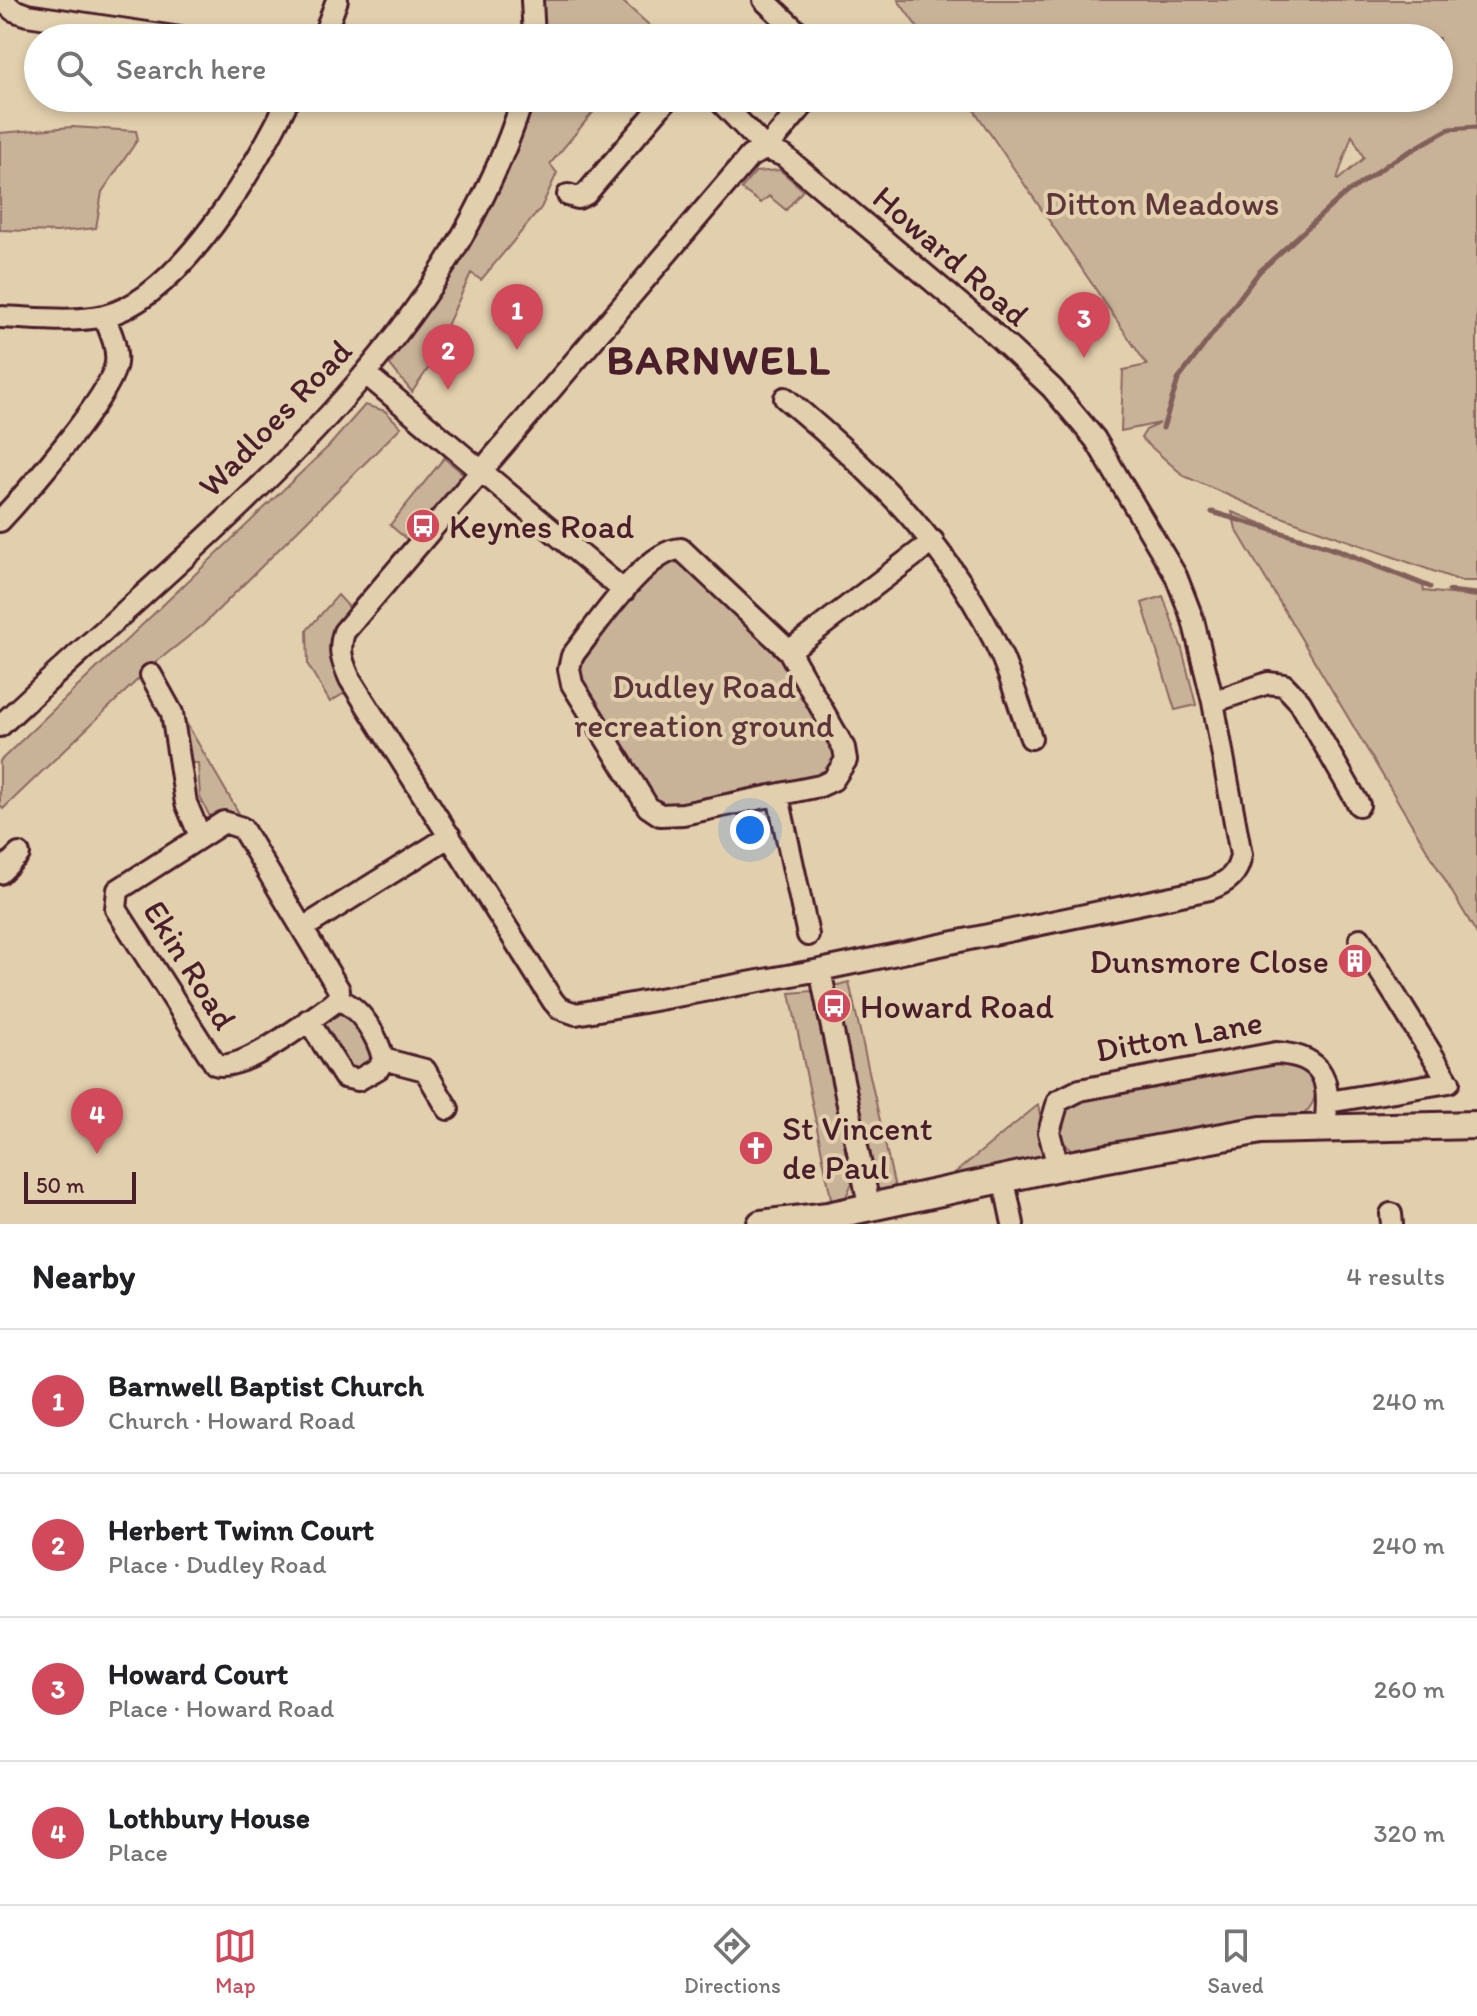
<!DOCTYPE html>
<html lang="en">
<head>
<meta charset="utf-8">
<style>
	:root { --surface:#fff; --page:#f6f6f6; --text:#202124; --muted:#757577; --line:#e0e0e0; --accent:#d1495b }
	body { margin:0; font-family:Itim,sans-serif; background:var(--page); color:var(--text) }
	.scale { position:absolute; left:24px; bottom:20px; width:112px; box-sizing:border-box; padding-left:8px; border:4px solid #4a1f2b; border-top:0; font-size:22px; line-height:28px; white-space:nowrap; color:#4a1f2b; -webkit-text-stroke:6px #e2cfad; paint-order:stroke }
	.you { position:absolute; left:750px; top:830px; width:28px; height:28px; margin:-20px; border:6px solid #fff; border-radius:50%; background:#1a73e8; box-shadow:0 0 0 12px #1a73e833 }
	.badge { display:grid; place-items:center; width:52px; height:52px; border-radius:50%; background:var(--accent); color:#fff; font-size:26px; font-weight:700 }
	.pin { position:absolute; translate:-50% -66px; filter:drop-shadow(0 2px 4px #0008) }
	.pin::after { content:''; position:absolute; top:42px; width:28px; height:24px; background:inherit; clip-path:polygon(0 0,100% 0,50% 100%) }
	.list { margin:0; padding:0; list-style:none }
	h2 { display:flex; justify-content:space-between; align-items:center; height:104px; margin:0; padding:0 32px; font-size:34px }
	h2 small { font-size:26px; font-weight:400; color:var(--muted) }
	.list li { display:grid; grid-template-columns:52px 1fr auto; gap:24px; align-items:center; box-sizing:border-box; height:144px; padding:0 32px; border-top:2px solid var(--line) }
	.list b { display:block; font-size:30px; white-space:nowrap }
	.list p { margin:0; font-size:26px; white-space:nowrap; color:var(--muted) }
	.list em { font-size:26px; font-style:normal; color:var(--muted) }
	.icon { flex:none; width:44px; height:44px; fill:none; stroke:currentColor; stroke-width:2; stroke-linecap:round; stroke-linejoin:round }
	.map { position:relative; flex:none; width:1477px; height:1224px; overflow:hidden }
	.search { position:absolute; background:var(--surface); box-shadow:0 4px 12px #0003; left:24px; right:24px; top:24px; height:88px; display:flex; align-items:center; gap:20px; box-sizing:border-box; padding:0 28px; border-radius:44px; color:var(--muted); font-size:30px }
	.sheet { height:680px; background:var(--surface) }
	nav { display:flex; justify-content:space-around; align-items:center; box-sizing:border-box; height:112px; border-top:2px solid var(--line); background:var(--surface); font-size:22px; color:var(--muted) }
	nav a { display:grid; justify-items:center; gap:4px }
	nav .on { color:var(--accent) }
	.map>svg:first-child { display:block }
	.green { fill:#c9b398; stroke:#8a6962; stroke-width:2; fill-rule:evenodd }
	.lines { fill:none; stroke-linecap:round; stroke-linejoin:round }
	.stream { stroke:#815f5a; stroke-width:5 }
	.minor-casing { stroke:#4a1f2b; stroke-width:26 }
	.major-casing { stroke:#4a1f2b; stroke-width:32 }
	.minor { stroke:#e2cfad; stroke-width:20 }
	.major { stroke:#e2cfad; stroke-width:26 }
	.labels { text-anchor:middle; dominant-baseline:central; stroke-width:8; stroke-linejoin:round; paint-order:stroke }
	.park-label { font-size:34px; fill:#5d353b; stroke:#e2cfad }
	.street-label { font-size:34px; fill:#4a1f2b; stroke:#e2cfad }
	.poi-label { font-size:34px; fill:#4a1f2b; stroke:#e2cfad; text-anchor:start }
	.district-label { font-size:42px; font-weight:bold; letter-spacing:2px; fill:#4a1f2b; stroke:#e2cfad }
</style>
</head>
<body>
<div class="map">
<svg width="1477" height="1224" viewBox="0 0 1477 1224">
	<rect width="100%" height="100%" fill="#e2cfad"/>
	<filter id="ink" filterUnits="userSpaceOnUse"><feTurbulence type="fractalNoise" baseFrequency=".0125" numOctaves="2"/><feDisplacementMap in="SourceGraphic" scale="16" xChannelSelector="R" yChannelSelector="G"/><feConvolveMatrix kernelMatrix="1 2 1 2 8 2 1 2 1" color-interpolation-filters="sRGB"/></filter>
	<g filter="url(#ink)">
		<!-- green -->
		<path class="green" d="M539,0H621L659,34L656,38H539Z
			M898,0H1477V581H1461L1262,510L1184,476L1141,438L1146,430L1160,423L1121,431L1123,370L1147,365L966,98H1439V38H925ZM1352,135L1364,158L1338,180L1337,179Z
			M534,98H605L550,164L557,173L541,208L481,280L471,273L440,341L445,344L412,392L390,365L470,239Z
			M72,127L136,131L138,139L102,192L96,228L57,232L0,230V133Z
			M780,170L803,190L786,210L769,196L761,203L741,189L755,172Z
			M365,405L385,411L401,427L203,625L155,663L3,809L0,805V761L329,446Z
			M444,458L465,475L410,542L390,525Z
			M1232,512L1423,586L1424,591L1477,597V934L1236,529Z
			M671,562L691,564L781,653L840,760L832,772L675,809L656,805L576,674V662L649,577Z
			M338,595L350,608C325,642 323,656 346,692L330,702L308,665L307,630Z
			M1163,596L1182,649L1196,705L1175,710L1142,603Z
			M181,718L184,719L244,822L212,821L200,797L198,763H186Z
			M849,982L895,1188L878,1192L872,1186L830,987Z
			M812,991L852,1183L846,1197L832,1203L790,993Z
			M341,1009L348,1011L375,1054L373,1064L356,1076L318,1032L321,1021Z
			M1283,1054C1304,1069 1331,1088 1304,1114L1213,1125L1079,1155C1055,1141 1051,1118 1071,1098Z
			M1038,1105L1046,1145L1041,1158L951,1176Z"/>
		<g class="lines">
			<!-- stream -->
			<path class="stream" d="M1163,428L1178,380L1259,272L1340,198L1391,162L1449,129L1477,127
				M1212,512L1339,550L1430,587
				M1449,591L1477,594"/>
			<!-- minor casing -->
			<g class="minor-casing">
				<path id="minor" d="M2,0L13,10L27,15L181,38
					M532,0L534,38
					M764,0L804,38
					M323,38L337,0
					M717,98L766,149L809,98
					M766,149L784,156L986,326L1052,388L1095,439L1176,576L1193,620L1213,702L1241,855C1238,874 1228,882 1210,889L820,970L576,1014L559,1008L553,1001L350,679C342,661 338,651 344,632L750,156Z
					M568,195L578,198L586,194L668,98
					M0,317C33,318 72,323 104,316C179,299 258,164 289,98
					M366,374L624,591
					M785,398C875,473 953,548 1002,657C1013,683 1021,711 1031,738
					M0,521C25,494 112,395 116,363C118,347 110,331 104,316
					M681,549L789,651L844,748L846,760L833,780L820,786L683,814L660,815L648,807L572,684L569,669L572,656C595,628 645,550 681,549Z
					M789,651L933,541
					M151,675L172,713L186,803L200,836
					M1213,702L1268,683L1284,685L1300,702L1359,805
					M0,726C194,541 439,366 523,98
					M778,796L808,935
					M224,822L242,828L339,990L338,1000C313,1017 242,1074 215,1064L116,909L118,890Z
					M0,873L19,854
					M303,928L450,836
					M820,970L870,1209
					M308,1020L344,1077L358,1080L379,1068L383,1059C378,1037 360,1006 338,1000
					M383,1059L425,1070L448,1109
					M1328,1102L1449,1082L1360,939
					M1058,1167L1049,1132L1058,1101L1080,1090L1276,1053C1326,1056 1331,1081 1325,1127
					M1004,1181L1013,1224
					M1391,1214L1392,1224"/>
			</g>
			<!-- major casing -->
			<g class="major-casing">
				<path id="major" d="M761,1224L828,1216L1058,1167L1261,1130L1477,1125"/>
			</g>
			<!-- minor -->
			<use href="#minor" class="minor"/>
			<!-- major -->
			<use href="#major" class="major"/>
		</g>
	</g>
	<!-- icons -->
	<defs>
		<g id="bus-disc" transform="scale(1.8)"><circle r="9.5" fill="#d1495b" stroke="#e2cfad"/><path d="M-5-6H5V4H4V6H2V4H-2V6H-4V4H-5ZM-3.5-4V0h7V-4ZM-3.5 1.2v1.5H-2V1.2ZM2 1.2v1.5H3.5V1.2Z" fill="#fff"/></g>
		<g id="building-disc" transform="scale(1.8)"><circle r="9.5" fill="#d1495b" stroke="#e2cfad"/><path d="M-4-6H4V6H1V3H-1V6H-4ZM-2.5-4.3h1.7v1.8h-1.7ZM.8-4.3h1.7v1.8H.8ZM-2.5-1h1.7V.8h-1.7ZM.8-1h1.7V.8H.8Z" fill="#fff"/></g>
		<g id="church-disc" transform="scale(1.8)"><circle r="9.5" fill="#d1495b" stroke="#e2cfad"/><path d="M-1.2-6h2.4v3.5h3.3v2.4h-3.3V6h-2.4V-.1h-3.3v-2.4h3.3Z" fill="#fff"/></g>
	</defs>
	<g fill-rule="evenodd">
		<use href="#bus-disc" x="423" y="526"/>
		<use href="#building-disc" x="1355" y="961"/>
		<use href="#bus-disc" x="834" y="1006"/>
		<use href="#church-disc" x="756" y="1148"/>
	</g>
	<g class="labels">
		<!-- park labels -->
		<g class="park-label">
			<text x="1162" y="203">Ditton Meadows</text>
			<text x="704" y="686">Dudley Road<tspan x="704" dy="39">recreation ground</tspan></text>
		</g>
		<!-- street labels -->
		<g class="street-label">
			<text transform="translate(951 256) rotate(41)">Howard Road</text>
			<text transform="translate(275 418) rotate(-46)">Wadloes Road</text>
			<text transform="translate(190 965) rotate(58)">Ekin Road</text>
			<text transform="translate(1179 1036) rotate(-10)">Ditton Lane</text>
		</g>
		<!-- poi labels -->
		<g class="poi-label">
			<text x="449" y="526">Keynes Road</text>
			<text x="1329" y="961" text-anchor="end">Dunsmore Close</text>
			<text x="860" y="1006">Howard Road</text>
			<text x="782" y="1128">St Vincent<tspan x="782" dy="39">de Paul</tspan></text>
		</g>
		<!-- district labels -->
		<g class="district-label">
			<text x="719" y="359">BARNWELL</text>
		</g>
	</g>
</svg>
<div class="scale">50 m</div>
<div class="you"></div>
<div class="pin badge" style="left:517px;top:350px">1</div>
<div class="pin badge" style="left:448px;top:390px">2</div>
<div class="pin badge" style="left:1084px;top:358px">3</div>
<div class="pin badge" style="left:97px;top:1154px">4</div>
<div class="search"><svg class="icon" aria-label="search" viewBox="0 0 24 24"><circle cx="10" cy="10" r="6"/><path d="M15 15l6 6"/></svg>Search here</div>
</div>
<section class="sheet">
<h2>Nearby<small>4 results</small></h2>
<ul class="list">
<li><span class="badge">1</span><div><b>Barnwell Baptist Church</b><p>Church · Howard Road</p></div><em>240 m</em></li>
<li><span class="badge">2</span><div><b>Herbert Twinn Court</b><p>Place · Dudley Road</p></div><em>240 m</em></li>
<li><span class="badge">3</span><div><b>Howard Court</b><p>Place · Howard Road</p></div><em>260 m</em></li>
<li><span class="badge">4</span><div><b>Lothbury House</b><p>Place</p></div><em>320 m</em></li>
</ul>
</section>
<nav>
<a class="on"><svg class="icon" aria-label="map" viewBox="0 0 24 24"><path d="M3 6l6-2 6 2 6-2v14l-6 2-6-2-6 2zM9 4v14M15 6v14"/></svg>Map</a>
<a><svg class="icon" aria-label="directions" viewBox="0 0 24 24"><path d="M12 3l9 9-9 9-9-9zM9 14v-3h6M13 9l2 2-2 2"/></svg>Directions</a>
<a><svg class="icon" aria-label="saved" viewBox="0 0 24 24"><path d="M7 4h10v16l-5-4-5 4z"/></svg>Saved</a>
</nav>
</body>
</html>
